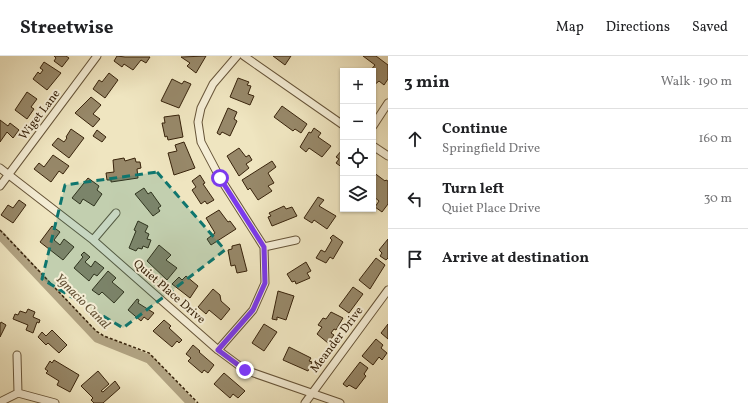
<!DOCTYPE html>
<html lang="en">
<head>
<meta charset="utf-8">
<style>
	:root { --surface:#fff; --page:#f2f2f2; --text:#202124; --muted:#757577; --line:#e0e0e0 }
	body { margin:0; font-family:Vollkorn,serif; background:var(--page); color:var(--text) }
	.controls { position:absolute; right:12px; top:12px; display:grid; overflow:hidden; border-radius:0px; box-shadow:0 1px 3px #0004 }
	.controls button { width:36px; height:36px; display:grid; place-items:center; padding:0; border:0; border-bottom:1px solid var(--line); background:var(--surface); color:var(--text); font:20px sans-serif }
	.stop { position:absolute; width:12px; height:12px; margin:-9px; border:3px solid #7c3aed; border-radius:50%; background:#fff }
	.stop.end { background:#7c3aed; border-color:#fff; box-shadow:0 1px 4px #0008 }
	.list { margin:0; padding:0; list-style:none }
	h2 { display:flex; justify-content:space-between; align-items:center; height:52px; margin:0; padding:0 16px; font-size:17px }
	h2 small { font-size:13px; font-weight:400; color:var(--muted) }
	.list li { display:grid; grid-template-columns:26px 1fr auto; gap:12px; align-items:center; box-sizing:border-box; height:60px; padding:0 16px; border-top:1px solid var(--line) }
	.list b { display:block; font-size:15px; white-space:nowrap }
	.list p { margin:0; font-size:13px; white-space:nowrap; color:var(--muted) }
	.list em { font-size:13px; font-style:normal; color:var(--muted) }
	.icon { flex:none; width:22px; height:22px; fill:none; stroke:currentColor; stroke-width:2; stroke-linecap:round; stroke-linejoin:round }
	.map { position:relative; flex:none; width:388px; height:347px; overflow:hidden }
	header { display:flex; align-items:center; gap:24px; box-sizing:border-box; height:56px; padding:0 20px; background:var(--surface); border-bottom:1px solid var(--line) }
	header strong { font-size:19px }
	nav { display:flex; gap:22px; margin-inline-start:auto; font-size:14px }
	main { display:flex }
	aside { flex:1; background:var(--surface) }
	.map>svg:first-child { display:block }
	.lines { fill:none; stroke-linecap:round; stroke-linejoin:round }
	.canal { stroke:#b1a382; stroke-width:9 }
	.building { fill:#978869; stroke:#38230b }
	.minor-casing { stroke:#665438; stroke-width:9 }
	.path { stroke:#38230b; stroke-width:1.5; stroke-dasharray:3 2; stroke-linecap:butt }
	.minor { stroke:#f5eed6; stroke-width:7 }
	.route { stroke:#7c3aed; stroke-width:5 }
	.marked { fill:#0f766e; fill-opacity:0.2; stroke:#0f766e; stroke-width:3; stroke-dasharray:8 5; stroke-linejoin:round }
	.labels { text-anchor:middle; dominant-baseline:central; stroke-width:4; stroke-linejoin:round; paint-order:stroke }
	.street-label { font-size:12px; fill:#38230b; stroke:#f5eed6 }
	.water-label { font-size:13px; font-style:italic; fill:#625035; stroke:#f5eed6 }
</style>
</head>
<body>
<header>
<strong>Streetwise</strong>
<nav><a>Map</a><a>Directions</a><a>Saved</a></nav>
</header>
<main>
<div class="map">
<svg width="388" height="347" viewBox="0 0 388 347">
	<rect width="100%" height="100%" fill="#efe5c0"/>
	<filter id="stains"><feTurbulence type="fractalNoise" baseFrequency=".005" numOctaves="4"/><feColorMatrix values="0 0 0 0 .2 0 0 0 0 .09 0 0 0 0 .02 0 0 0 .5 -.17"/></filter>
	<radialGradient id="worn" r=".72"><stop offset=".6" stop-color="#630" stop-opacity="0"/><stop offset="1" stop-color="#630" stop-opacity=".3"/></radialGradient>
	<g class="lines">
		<!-- canal -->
		<path class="canal" d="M0,179L97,282L149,303L191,347"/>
	</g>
	<!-- building -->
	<path class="building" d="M54,0H66L69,2L62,11L54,5L56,2Z
		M117,0L125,1H150L146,7L141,4L133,14L124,8L122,11L114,5Z
		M206,0L196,17L187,10L190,7L181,1Z
		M273,0H291L285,9Z
		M363,0H376L388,9V23L384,29L379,25L373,30V15H370L375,9Z
		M44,6L61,17L47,34L33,23L38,16L40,18L43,14L40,12Z
		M109,17L118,24L105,42L93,33L99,24L102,26Z
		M238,22L249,26L247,29L251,30L248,38L254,40L250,49L230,41Z
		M172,23L182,28L184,25L191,28L179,52L161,45Z
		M27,36L37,43L31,51L34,53L27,63L15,54Z
		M91,41L101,49L93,58L100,63L93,71L75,57Z
		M282,50L307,68L301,77L295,73L293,75L274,61Z
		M228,52L237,56L234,63L237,65L230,80L222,76L220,79L217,77Z
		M179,59L183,81L168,84L167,80L165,81L162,67H165L164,61Z
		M0,64L8,70L10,67L19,74L13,82L7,76L0,86Z
		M314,72L321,77L318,81L331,90L322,101L309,92L306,96L300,91L309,76L311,77Z
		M71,73L84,82L69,102L52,89L58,82L64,86L67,82L66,81Z
		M97,74L106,81L102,86L93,80Z
		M184,86L195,112L174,119L168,97L177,95L175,89Z
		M239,92L246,101L249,99L252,104L246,108L249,112L239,120L227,100Z
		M342,94L343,95V112L336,107L339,103L336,101Z
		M53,99L69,110L63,118L59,115L51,126L34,113L39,107L44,111Z
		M124,102L125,105L135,102L136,106H140L141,112L137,113L138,122L111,126V124H107L106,117L114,116L113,104Z
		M272,105L276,111L268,117L274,127L268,130L272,135L258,144L250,132L248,134L242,124Z
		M373,116L385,125L386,124L388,125V148L382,156L375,151L379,145L373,140Z
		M200,119L205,127L203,128L214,144L207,148L205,145L201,148L192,134L196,131L192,125Z
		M88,122L99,130L97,134L102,138L94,150L83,143L80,148L72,142Z
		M144,132L148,138L151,136L161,150L158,152L160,155L153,160L135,138Z
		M318,141L324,144L319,150L336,160L327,173L314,164L312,167L304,162Z
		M19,144L26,149L13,167L1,159L8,149L13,152Z
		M284,150L286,153L292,151L297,160L272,170L268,161L271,160L269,157Z
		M219,154L228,166L230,165L236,173L211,189L207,183L215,177L206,162Z
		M138,165L148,170L145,176L149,178L147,183L151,184L148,192L143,190L142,193L138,192L136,195L129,192L136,175L134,174Z
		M52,170L60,176L54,184L60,189L64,183L74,191L63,204L40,186Z
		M333,179L343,186L333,203L330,201L326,207L316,202L321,194L325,196L332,184L330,182Z
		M388,183V202L386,204L380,200L382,197L379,194Z
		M240,188L247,215L237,217L235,209L231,210L228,194L232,193V190Z
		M159,189L171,199L166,204L177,212L167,224L147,205Z
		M84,196L90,201L85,206L91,211L95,205L104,212L97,220L94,218L89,225L74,212L83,201L81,199Z
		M376,202L385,209L370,233L359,224Z
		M306,206L311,215L307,217L310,222L296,228L295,225L292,226L287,218Z
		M108,215L116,222L112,226L124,236L114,247L102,236L99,239L92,234Z
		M186,220L198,230L190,242L172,228L179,221L182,224Z
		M353,231L363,238L349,257L339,250Z
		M213,233L220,239L221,245L230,253L221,264L209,254L206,258L198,251Z
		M278,235L294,240L286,264L277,261V264L272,263Z
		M137,243L139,244L138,247L154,257L148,264L144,261L141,265L128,254Z
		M28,253L35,256L33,261L40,264L39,267L37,266L33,277L26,274L28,269L13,263L15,258L18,259L20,255L26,257Z
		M331,256L343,262L336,274L334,273L331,277L334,279L328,287L317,278L322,271L318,269L323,262L326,263Z
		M164,264L171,270L169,272L182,284L179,287L177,285L172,291L153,275Z
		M1,266L6,269L0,281V268Z
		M264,268L277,276L264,295L252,287Z
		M388,268V283L381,277Z
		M52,274L67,289L59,297L48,287L46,289L38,281L42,276L46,280Z
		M376,283L383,289L381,292L387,297L382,304L379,301L373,309L362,300Z
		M193,289L200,295L199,296L214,309L208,317L204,314L202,317L188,305L191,302L186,298Z
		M289,291L311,302L309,305L312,306L308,315L283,304Z
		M54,304L79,319L70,336L57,329L59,325L46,317L48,315L45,313L50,305L52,307Z
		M360,306L368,312L364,318L366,320L356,333L349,329L347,331L343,328Z
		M98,315L109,328L101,335L103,336L115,325L120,332L103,347H94L91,344L93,342L81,330Z
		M224,317L245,335L238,342L233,338L230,342L214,328Z"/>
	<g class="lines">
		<!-- minor casing -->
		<g class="minor-casing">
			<path id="minor" d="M244,0L343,69
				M373,70L388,47
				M373,90L388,100
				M0,112L93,184L218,294L245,314L340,347
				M0,130L97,0
				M93,184L116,157
				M264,191L296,184
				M218,294L253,254L265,227L264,191L220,122L201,86L198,66L201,52L213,28L237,0
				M17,299L18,337
				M0,346L18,337L55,347
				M305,347L388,234"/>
		</g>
		<!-- path -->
		<path class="path" d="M0,174L96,275L104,280L149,297L198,347"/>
		<!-- minor -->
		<use href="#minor" class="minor"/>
	</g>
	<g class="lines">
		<!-- route -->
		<path class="route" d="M220,122L264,191L265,227L253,254L218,294L245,314"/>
	</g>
	<!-- marked area -->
	<path class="marked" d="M157,116L225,194L123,272L42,223L65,129Z"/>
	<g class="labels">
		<!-- street labels -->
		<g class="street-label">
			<text transform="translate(40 59) rotate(-53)">Wiget Lane</text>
			<text transform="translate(169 236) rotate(41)">Quiet Place Drive</text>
			<text transform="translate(337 284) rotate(-53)">Meander Drive</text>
		</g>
		<!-- water labels -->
		<g class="water-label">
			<text transform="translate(82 246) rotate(45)">Ygnacio Canal</text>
		</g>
	</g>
	<rect width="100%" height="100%" filter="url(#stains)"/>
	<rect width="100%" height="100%" fill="url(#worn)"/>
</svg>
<div class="controls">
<button>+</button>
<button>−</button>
<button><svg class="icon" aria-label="locate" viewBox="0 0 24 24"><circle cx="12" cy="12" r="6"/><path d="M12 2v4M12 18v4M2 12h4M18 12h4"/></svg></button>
<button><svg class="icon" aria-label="layers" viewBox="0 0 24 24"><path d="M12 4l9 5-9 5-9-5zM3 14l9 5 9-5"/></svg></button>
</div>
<div class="stop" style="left:220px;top:122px"></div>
<div class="stop end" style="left:245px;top:314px"></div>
</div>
<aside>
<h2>3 min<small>Walk · 190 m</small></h2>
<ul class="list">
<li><svg class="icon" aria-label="ahead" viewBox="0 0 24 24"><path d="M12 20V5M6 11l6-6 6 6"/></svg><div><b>Continue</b><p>Springfield Drive</p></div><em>160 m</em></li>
<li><svg class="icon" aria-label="left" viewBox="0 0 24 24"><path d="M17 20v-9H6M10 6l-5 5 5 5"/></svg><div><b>Turn left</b><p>Quiet Place Drive</p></div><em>30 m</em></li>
<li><svg class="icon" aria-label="arrive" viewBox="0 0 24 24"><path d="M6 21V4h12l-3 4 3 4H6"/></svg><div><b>Arrive at destination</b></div></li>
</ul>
</aside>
</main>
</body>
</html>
